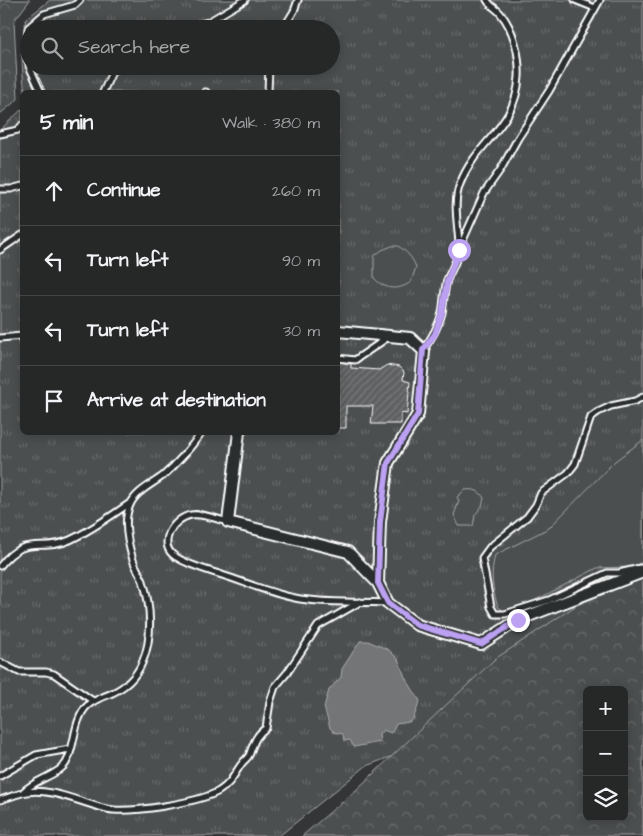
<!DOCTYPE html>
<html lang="en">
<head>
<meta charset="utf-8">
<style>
	:root { --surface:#262828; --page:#323434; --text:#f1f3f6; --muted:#a4a6a8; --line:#424445 }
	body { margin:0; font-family:"Architects Daughter",sans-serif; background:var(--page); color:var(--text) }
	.controls { position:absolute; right:15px; bottom:15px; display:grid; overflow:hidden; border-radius:8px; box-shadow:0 2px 12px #0003 }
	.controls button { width:45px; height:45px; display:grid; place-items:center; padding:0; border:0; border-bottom:1px solid var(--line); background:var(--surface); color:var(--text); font:25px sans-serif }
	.stop { position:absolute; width:15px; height:15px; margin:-11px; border:4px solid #bca0f2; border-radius:50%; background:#fff }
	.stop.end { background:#bca0f2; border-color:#fff; box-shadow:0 1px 5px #0008 }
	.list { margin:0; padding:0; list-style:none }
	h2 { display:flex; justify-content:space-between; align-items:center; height:65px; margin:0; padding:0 20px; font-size:21px }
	h2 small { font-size:16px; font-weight:400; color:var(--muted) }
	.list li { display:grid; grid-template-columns:32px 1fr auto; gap:15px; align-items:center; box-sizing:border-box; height:70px; padding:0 20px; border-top:1px solid var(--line) }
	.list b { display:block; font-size:19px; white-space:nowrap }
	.list em { font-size:16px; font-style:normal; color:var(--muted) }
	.icon { flex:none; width:28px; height:28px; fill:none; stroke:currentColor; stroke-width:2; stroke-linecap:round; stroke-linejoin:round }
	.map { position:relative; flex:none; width:643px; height:836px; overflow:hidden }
	.search { position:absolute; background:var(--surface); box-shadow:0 2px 12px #0003; left:20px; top:20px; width:320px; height:55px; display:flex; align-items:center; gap:12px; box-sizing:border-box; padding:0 18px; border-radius:28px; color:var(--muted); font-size:19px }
	.panel { position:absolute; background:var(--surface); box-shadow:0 2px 12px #0003; left:20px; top:90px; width:320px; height:345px; border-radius:8px }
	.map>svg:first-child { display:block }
	.grass { fill:url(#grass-tufts); stroke:#a6a7a8; fill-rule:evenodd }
	.forest { fill:url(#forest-crowns); stroke:#a6a7a8; fill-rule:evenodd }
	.pitch { fill:#4c4f50; stroke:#a6a7a8 }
	.water { fill:#737576; stroke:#abacad }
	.building { fill:url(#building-hatch); stroke:#fff }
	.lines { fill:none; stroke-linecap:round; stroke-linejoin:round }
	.lane-casing { stroke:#fff; stroke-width:9 }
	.street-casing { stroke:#fff; stroke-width:14 }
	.lane { stroke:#2a2d2e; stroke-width:5 }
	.street { stroke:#2a2d2e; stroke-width:10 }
	.route { stroke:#bca0f2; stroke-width:6 }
</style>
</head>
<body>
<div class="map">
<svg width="643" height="836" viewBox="0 0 643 836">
	<defs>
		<pattern id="grass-tufts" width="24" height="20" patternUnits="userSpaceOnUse" patternTransform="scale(1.25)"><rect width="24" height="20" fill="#4c4f50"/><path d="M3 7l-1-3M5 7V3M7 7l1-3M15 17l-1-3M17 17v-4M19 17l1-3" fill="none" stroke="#67696a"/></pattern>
		<pattern id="forest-crowns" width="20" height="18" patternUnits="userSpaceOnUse" patternTransform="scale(1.25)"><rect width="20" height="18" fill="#4c4f50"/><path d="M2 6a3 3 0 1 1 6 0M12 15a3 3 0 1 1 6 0" fill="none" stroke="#67696a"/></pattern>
		<pattern id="building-hatch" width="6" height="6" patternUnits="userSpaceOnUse" patternTransform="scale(1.25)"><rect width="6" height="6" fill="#5f6162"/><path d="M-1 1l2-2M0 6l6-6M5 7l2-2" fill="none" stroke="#77797a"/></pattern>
	</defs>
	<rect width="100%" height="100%" fill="#333536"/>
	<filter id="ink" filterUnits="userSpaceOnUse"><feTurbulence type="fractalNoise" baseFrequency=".02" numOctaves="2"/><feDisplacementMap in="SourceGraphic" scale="10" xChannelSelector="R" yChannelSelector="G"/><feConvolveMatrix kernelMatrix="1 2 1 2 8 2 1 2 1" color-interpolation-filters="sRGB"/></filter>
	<g filter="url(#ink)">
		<!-- grass -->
		<path class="grass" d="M50,0H643V663L366,766L279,836H0V130L22,109V432H338V92H25C21,65 21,46 26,19ZM29,29H331V66H29Z"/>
		<!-- forest -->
		<path class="forest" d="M0,0H30L14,21L18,99L0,114Z
			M643,578V836H302L356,790L495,659L577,605ZM587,690H624V817H587Z"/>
		<!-- pitch -->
		<path class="pitch" d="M392,246H398C407,252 412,257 416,267L411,282C398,291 385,290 374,278V256L382,250Z
			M643,440V562L631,567L597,568L534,601L504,611L498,607C492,588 490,574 495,555L549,528L615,461Z
			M465,490C474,489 479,490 484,498L482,506L475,515L473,526H459L454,515L459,501L457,497Z"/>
		<!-- water -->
		<path class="water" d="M360,641H368L389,650L398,659L405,677L420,701L413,719L409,722L396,724L394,729L391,733L383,730L379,735L380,742L354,747L350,740L344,741L343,734L334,732L330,728L324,707L329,690L341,677L342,669Z"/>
		<!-- building -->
		<path class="building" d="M338,362L351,364V368L379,370L387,365L399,367L404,372L403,380L410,382L407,414L401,413V424H371L373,406H346V428H338Z"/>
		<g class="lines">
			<!-- lane casing -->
			<g class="lane-casing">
				<path id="lane" d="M575,0L595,8
					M179,29L208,22L245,0
					M283,29L294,11L298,0
					M29,64L26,55L28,28L44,14L75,5L80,0
					M29,66L41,92
					M103,92L112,72L118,66
					M205,92H206
					M268,92L269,66
					M0,134L18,130L22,125
					M0,189H11L22,186
					M460,247L484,193L501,169L518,138L549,91L600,0
					M0,250L22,235
					M0,338L22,336
					M423,350C432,338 438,328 442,313C444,302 444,290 447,280C451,270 459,258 459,248C459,227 452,204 460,184C476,141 516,128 519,77C520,56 514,29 500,13C496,8 490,6 487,0
					M338,358L355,360L387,338
					M228,522C217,519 202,513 191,515C173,518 156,545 176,557C190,566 207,570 222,575C247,583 270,593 295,598C325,604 357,601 387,603
					M0,566C26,533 40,553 70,540C92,530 111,516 130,503
					M640,568L619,573H607L549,600L505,614H495L491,607L482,558L490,547L527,517L536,505L541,493L568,473L575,464L591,417L598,412L611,406L635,401L643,397
					M0,662L19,672H46L54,674L93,701
					M0,776L36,755L70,749
					M23,792C35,779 59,775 66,763C75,749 73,720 87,706C94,700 102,697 110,694C124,688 136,677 142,663C153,638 151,606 143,581C140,574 136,568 133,560C128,544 123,520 130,505C136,491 153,484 164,475C178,463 191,447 202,432
					M0,800C7,798 14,795 22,793C49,786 81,803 107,809C128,814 201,802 219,791C233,782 234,773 243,762C246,759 249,757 250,753C254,742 256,735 266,728L270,702L275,687L287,673L318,626L360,602"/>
			</g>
			<!-- street casing -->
			<g class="street-casing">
				<path id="street" d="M338,331L410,338L424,351L418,414L388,463L380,522L378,583
					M239,432L228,522L348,552L378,583L388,603L417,625L481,644L518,620L643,572"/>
			</g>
			<!-- lane -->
			<use href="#lane" class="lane"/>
			<!-- street -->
			<use href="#street" class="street"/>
		</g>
	</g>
	<g class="lines" filter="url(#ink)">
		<!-- route -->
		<path class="route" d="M459,250L447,282L442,313L435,334L423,350L418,414L388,463L380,522L378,583L388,603L417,625L481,644L518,620"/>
	</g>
</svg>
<div class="controls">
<button>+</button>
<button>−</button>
<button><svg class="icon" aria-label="layers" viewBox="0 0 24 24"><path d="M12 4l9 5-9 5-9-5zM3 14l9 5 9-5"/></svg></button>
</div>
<div class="stop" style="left:459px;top:250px"></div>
<div class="stop end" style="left:518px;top:620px"></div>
<div class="search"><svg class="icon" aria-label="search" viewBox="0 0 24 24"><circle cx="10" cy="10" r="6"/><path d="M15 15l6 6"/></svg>Search here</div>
<section class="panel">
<h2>5 min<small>Walk · 380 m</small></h2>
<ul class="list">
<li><svg class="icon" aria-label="ahead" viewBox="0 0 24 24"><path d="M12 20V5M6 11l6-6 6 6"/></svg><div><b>Continue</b></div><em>260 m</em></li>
<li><svg class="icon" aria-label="left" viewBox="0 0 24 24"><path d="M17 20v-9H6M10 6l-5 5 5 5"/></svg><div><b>Turn left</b></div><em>90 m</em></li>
<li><svg class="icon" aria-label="left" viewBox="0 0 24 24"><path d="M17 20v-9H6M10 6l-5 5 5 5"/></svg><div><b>Turn left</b></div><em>30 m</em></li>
<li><svg class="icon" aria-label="arrive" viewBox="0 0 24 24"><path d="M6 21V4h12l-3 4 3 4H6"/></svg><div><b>Arrive at destination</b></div></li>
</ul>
</section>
</div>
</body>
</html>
